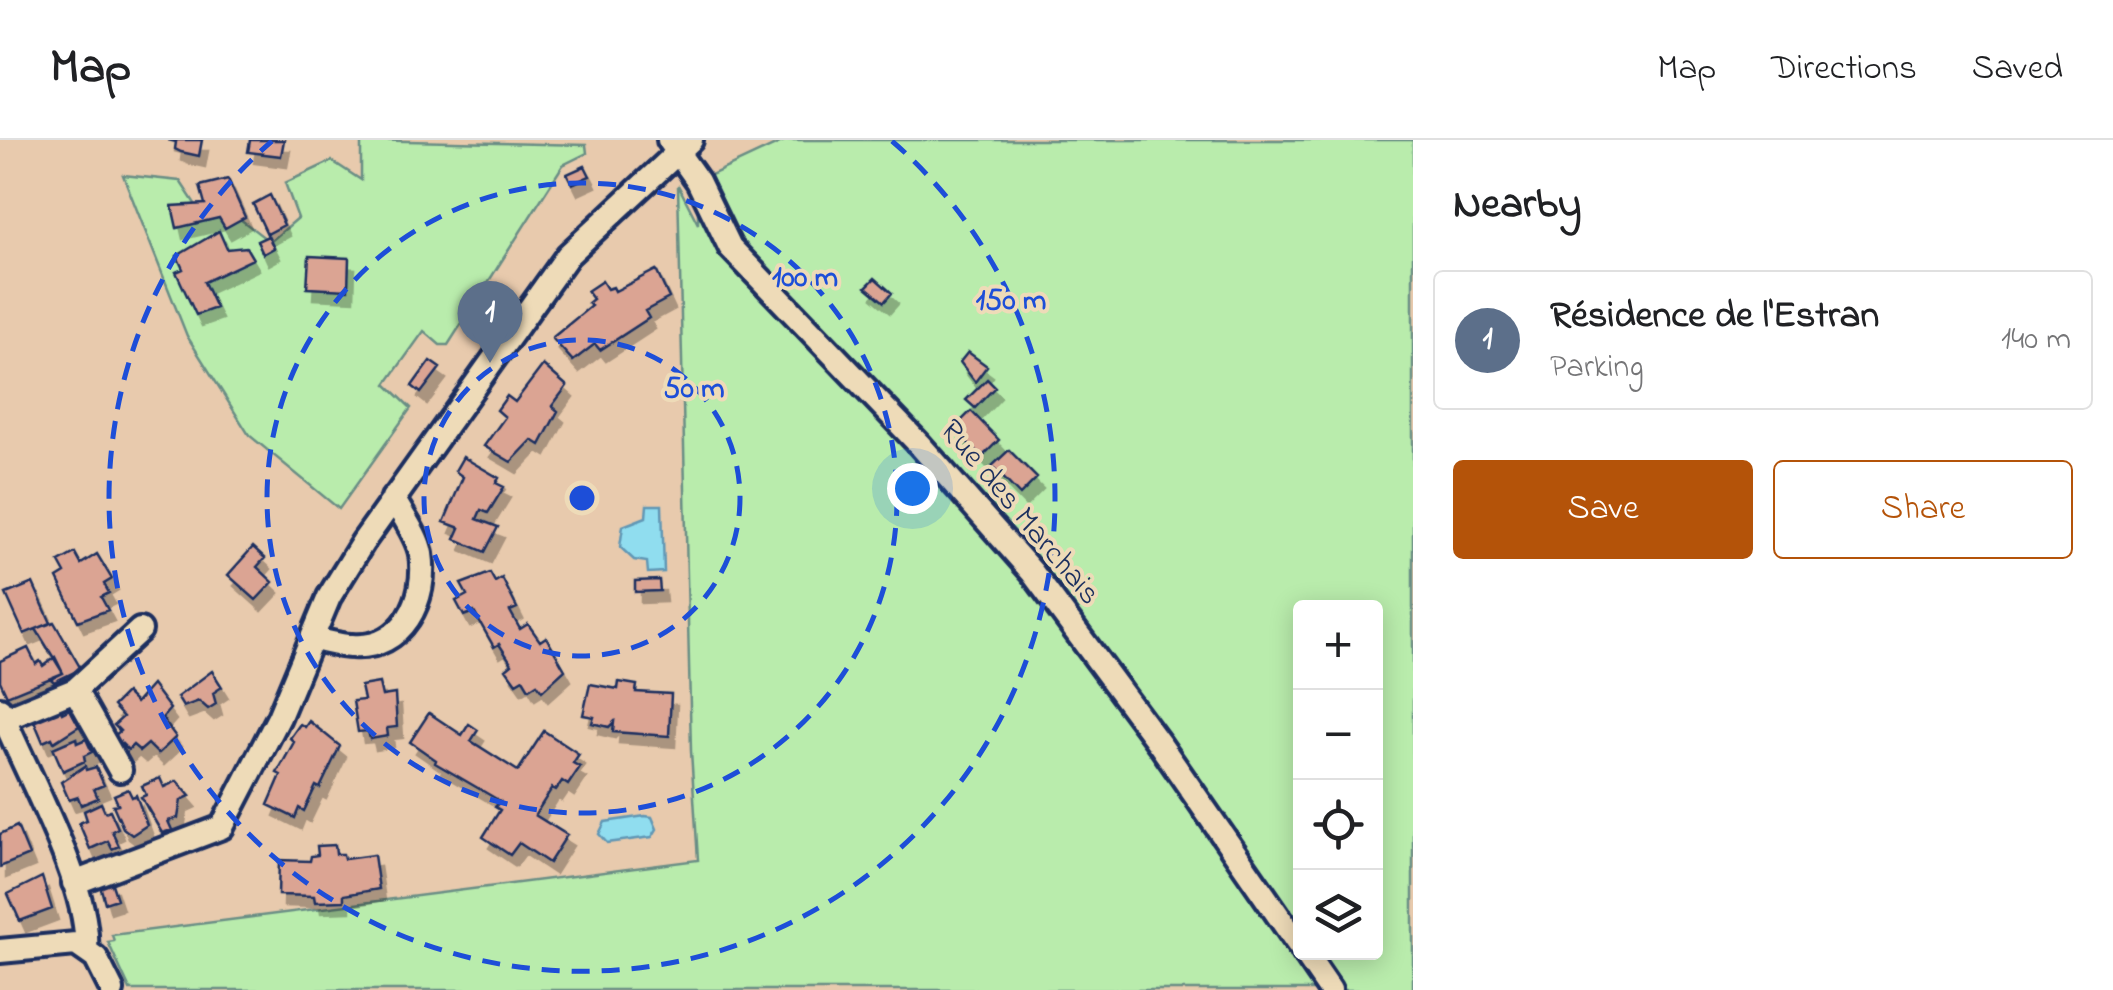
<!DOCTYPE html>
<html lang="en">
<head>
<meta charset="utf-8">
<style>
	:root { --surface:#fff; --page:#f2f2f2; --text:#202124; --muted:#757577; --line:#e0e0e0; --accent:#b45309 }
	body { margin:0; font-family:"Indie Flower",sans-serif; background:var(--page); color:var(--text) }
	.controls { position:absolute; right:30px; bottom:30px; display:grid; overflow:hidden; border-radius:10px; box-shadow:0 5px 25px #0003 }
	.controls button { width:90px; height:90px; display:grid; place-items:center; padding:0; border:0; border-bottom:2px solid var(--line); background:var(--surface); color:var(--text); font:50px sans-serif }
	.you { position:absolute; left:912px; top:348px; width:35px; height:35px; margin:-25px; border:8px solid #fff; border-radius:50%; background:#1a73e8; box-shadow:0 0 0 15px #1a73e833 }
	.badge { display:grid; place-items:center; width:65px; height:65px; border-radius:50%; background:var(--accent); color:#fff; font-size:32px; font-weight:700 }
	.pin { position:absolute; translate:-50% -82px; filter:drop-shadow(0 2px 5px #0008) }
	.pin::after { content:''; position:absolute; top:52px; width:35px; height:30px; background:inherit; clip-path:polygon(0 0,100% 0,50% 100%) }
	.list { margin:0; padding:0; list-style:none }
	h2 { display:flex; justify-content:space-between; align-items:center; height:130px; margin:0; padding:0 40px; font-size:42px }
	h2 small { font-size:32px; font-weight:400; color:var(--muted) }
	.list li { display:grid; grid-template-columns:65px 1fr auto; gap:30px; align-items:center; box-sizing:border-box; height:140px; margin:0 20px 20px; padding:0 20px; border:2px solid var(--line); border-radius:10px }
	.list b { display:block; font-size:38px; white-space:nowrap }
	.list p { margin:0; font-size:32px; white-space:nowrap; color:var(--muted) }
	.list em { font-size:32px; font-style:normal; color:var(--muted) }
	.actions { display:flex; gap:20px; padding:30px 40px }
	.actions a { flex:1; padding:22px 0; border:2px solid var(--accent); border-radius:10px; text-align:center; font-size:35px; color:var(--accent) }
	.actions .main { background:var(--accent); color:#fff }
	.icon { flex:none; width:55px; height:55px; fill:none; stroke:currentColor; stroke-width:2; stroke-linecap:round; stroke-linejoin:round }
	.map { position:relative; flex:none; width:1413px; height:850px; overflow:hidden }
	header { display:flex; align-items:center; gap:60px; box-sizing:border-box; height:140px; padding:0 50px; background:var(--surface); border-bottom:2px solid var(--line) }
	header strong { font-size:48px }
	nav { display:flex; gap:55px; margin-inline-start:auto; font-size:35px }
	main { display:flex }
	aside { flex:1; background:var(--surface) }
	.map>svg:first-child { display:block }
	.green { fill:#b9ecac; stroke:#6a8e85; stroke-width:2.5; fill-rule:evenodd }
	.water { fill:#90ddef; stroke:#6197b5; stroke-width:2.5 }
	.building { fill:#dba493; stroke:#1b2f5e; stroke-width:2.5; filter:url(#shadow) }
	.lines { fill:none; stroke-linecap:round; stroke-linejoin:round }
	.minor-casing { stroke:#1b2f5e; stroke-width:30 }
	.minor { stroke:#eedbb8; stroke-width:22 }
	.ring { fill:none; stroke:#1d4ed8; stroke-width:5; stroke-dasharray:18 12 }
	.labels { text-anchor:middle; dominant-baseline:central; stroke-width:8; stroke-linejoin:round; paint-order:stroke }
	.street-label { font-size:32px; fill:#1b2f5e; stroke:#eedbb8 }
	.centre { fill:#1d4ed8; stroke:#eedbb8; stroke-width:5 }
	.ring-label { font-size:30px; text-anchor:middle; font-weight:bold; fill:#1d4ed8; stroke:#eedbb8; stroke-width:8; stroke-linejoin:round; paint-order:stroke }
</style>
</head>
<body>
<header>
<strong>Map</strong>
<nav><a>Map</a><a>Directions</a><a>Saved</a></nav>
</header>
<main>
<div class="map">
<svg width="1413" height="850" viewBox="0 0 1413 850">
	<defs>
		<filter id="shadow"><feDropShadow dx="6" dy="11" stdDeviation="0" flood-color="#0004"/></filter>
	</defs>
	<rect width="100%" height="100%" fill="#e8caad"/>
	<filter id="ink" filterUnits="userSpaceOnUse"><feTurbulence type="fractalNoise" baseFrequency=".01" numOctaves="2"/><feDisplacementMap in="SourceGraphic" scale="20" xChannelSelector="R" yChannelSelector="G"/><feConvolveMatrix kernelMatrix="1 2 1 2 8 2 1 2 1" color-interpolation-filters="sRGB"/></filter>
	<g filter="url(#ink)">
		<!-- green -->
		<path class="green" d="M361,0L586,5L587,13L563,25L448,205H440L424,191L386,244L411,268L339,369L249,295L187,196L123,35L180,41L203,76L231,72L270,102L298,78L285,43L332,21L361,40Z
			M786,0H1413V850H130L108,802L114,801L112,795L698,720L691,611L678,45L698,84V41ZM1300,468H1376V812H1300Z"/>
		<!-- water -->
		<path class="water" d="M647,365H662L664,432L648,433L647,422L634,420L620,407L623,386L646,377Z
			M645,676L652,677L657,689L652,697L607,703L599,694L605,682Z"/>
		<!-- building -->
		<path class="building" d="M168,0H202L199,16L181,12L175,9L176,2Z
			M250,0H284L281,16L248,12Z
			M585,26L590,36L572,44L567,34Z
			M228,39L245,77L225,88L219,78L177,88L172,66L205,64L200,46Z
			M270,55L284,85L267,94L253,64Z
			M219,91L227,109L246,107L253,119L204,142L216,168L196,175L176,132L183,129L177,116Z
			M268,96L274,108L263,114L257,101Z
			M309,116L349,118L348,150L307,148Z
			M656,130L669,158L645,171L649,178L600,210L595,204L573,221L552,198L591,166L588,163L593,159L587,151L602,141L607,149L613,147L615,151Z
			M875,138L892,153L884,162L866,147Z
			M968,212L987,226L975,242L960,222Z
			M430,221L440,228L421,253L412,246Z
			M543,225L567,246L552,266L558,271L540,305L532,300L511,322L484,306L505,277L497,270L507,256L515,262Z
			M987,239L995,247L975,268L966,260Z
			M971,271L999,300L982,317L954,288Z
			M1009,310L1037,338L1020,355L992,326Z
			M463,317L499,338L496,343L504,347L488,373L481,370L477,379L498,387L485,412L455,399L460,388L444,382L463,337L455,331Z
			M253,407L265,418L257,427L273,442L256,460L228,435Z
			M75,413L81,424L97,414L112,439L104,444L109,453L101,457L108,470L78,481L57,438L65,433L59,422Z
			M490,433L495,442L502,438L517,468L510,471L520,489L528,484L540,501L546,497L565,530L542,551L537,544L529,549L523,539L516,543L506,529L512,524L499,504L494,507L474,472L464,476L456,461L467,455L461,444Z
			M659,440L660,451L635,452V441Z
			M33,443L51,483L24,494L6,454Z
			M54,482L81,529L54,542L51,539L63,533L36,489Z
			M28,508L36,524L40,521L43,526L55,517L63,533L7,556L0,541V521Z
			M212,531L222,547L213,553L216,564L208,569L199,561L183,567L177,557Z
			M619,542L637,545L636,552L671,554L669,596L613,592L614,582L609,587L592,583L594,577L583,575L590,544L618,549Z
			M379,543L382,556L395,554L397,587L387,588L388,596L370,599L368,591L358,592L353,561L364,560L361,546Z
			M152,545L170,569L162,578L176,597L158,614L148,604L140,611L133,605L128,610L114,596L120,591L114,585L123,577L113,566L126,553L136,563Z
			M58,564L62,573L70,569L79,586L54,602L52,598L43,602L32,576Z
			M429,573L462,595L469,584L478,590L471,601L518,631L544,591L579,614L573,623L580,627L568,645L562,641L556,650L552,648L535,675L567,695L549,723L519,703L510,715L483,697L500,670L495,667L500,661L435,623L436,620L410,602Z
			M309,581L340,606L320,648L316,646L304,671L299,668L295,678L268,665L281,635L277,633L294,602L290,598L300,584L305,587Z
			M76,598L77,603L86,599L92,612L84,616L85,621L63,631L53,608Z
			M85,626L86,630L96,627L104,645L94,649L98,658L81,665L78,657L69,660L61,642Z
			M160,638L164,647L177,641L190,656L181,660L178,678L168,681L172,690L162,693L141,657L146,655L142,646Z
			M128,649L132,657L136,655L147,685L132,695L123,688L113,665L118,664L114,655Z
			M101,663L105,672L110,670L118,688L112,691L119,706L112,709L108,701L90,709L79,683L87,680L84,671Z
			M17,686L29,715L0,727V694Z
			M335,705L336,714H343L344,719L374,715L379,749L344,755V761L315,762L314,756L278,755L279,720L310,721L311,716L318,715L317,706Z
			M42,737L52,769L20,781L8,754Z
			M111,741L117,759L105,763L100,745Z"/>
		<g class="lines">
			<!-- minor casing -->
			<g class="minor-casing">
				<path id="minor" d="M669,0L698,41L730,107L919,304L1032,432L1161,606L1300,807
					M313,499C326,501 339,506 352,506C403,510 428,459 421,414C418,396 402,375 393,358
					M75,550L120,630
					M0,569C25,631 91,747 86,809
					M4,579L75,550L140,490
					M74,743L222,687L279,577L329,457L363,402L568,115L691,0
					M0,811L76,804L96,818L112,850
					M1304,812L1330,850"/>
			</g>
			<!-- minor -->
			<use href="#minor" class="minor"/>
		</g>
	</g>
	<!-- distance rings -->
	<g class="ring">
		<circle cx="582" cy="358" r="158"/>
		<circle cx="582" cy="358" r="315"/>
		<path d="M892 1A473 473 0 1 1 272 1"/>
	</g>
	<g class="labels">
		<!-- street labels -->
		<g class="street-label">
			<text transform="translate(1019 373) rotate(50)">Rue des Marchais</text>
		</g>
	</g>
	<circle cx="582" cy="358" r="15" class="centre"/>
	<g class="ring-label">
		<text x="805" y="146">100 m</text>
		<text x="1011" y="169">150 m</text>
		<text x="694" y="257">50 m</text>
	</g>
</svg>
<div class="controls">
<button>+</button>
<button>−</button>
<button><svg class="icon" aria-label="locate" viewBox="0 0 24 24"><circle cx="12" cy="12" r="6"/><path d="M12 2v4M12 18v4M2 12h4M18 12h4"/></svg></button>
<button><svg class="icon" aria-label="layers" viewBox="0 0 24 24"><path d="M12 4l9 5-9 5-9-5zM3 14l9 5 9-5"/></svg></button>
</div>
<div class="you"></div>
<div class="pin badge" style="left:490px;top:223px;background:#5c6f8a">1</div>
</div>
<aside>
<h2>Nearby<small></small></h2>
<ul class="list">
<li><span class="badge" style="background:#5c6f8a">1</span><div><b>Résidence de l'Estran</b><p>Parking</p></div><em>140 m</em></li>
</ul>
<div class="actions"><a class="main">Save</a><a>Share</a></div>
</aside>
</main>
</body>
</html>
